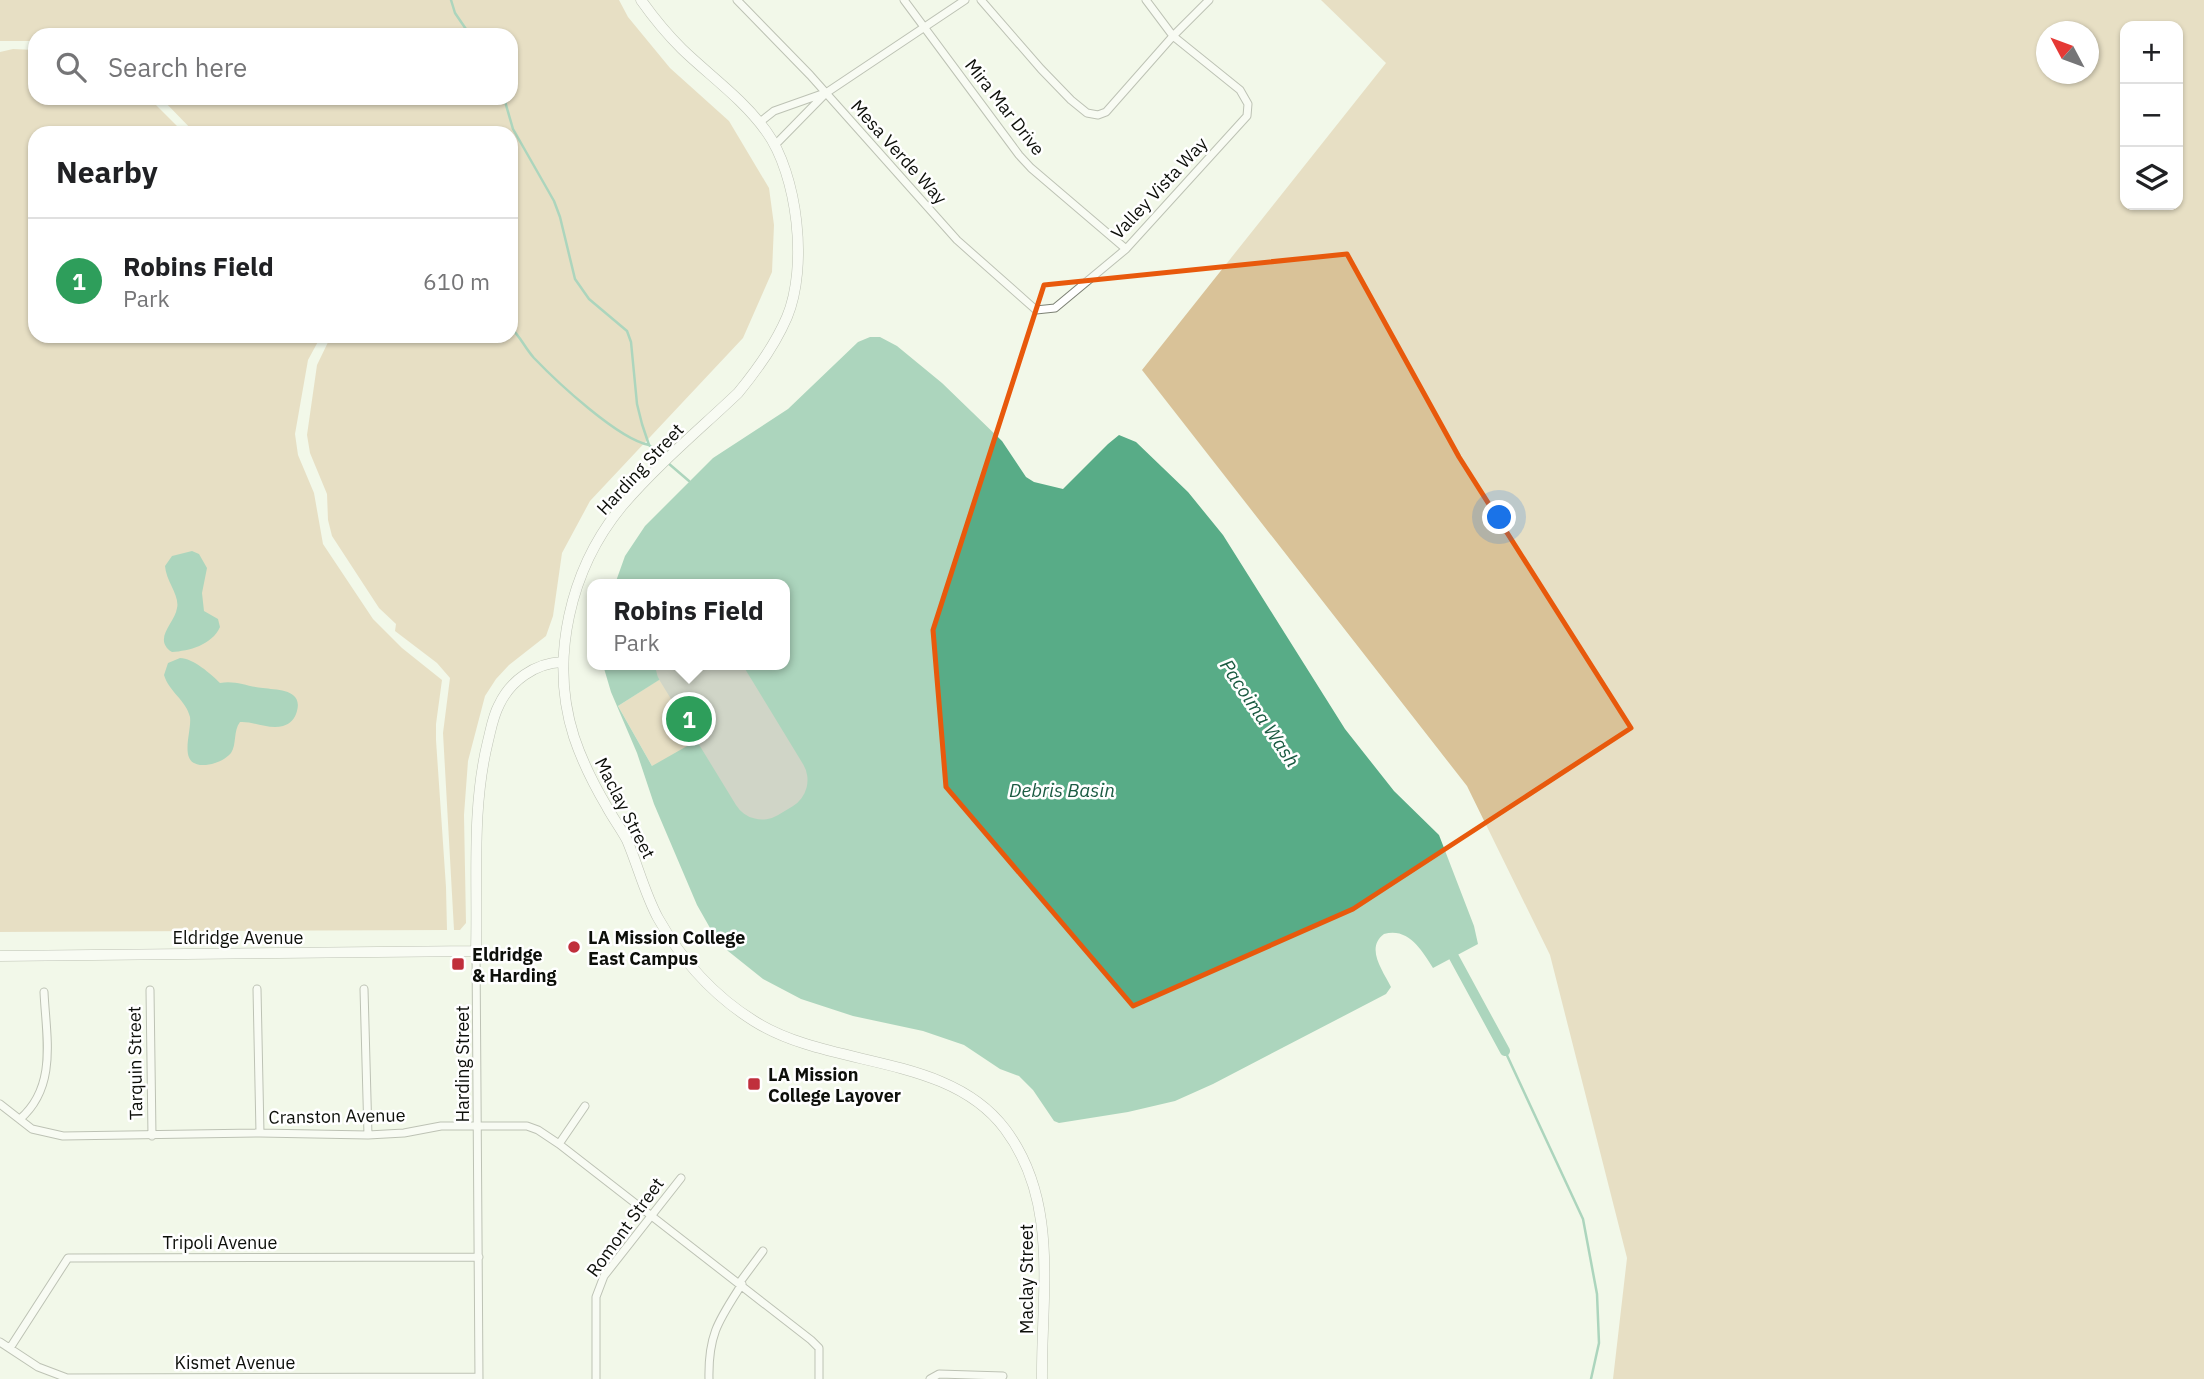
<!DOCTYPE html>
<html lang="en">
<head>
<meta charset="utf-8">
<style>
	:root { --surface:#fff; --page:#f2f2f2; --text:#202124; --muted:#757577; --line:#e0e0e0; --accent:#0b8043 }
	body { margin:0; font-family:"IBM Plex Sans",sans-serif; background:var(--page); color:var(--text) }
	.controls { position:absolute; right:21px; top:21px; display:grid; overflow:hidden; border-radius:14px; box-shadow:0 2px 5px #0004 }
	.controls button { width:63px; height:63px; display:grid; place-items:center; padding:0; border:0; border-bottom:2px solid var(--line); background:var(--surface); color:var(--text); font:35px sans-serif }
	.compass { position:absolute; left:2036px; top:21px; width:63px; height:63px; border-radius:50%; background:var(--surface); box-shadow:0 2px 5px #0004; rotate:311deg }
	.you { position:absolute; left:1500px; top:518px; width:24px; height:24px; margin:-18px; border:5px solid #fff; border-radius:50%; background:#1a73e8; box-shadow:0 0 0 10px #1a73e833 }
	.badge { display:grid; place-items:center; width:46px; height:46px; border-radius:50%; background:var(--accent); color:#fff; font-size:23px; font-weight:700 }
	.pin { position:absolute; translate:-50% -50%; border:4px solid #fff; box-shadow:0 2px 7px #0006 }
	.popup { position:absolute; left:587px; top:579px; width:203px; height:91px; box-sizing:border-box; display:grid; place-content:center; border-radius:14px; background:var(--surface); filter:drop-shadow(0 2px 5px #0005); font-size:23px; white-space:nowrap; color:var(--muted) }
	.popup b { font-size:26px; color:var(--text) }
	.popup::after { content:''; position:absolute; left:50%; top:100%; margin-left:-14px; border:14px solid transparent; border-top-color:var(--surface) }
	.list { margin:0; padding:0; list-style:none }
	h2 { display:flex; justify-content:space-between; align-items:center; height:91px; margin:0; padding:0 28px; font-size:30px }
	h2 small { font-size:23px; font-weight:400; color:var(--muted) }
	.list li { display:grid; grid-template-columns:46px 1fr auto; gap:21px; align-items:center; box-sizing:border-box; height:126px; padding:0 28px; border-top:2px solid var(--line) }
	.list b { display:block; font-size:26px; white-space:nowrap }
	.list p { margin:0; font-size:23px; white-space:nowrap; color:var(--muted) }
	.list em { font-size:23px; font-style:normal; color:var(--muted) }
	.icon { flex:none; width:38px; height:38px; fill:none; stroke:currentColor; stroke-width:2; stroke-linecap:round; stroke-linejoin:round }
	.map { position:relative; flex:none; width:2204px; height:1379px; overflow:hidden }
	.search { position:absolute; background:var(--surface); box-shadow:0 2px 5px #0004; left:28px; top:28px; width:490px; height:77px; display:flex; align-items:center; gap:18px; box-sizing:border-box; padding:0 24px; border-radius:21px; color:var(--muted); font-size:26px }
	.panel { position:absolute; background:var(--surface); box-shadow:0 2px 5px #0004; left:28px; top:126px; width:490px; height:217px; border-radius:21px }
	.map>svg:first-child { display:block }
	.green { fill:#d9c298; fill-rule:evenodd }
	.water { fill:#58ac87 }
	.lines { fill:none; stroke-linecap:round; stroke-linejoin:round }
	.stream { stroke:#58ac87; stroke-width:2.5 }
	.canal { stroke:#58ac87; stroke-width:10 }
	.runway { stroke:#a6aa9e; stroke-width:61 }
	.street-casing { stroke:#7d8275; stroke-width:9 }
	.secondary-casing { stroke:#7d8275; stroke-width:11 }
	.street { stroke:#fff; stroke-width:7 }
	.secondary { stroke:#fff; stroke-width:10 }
	.marked { fill:none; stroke:#e8590c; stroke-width:5; stroke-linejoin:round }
	.poi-dot { fill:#c02f3c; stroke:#fff; stroke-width:2.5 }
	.labels { text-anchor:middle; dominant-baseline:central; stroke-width:5; stroke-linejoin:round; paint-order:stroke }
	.street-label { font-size:18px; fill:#0d0f0a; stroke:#fff }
	.poi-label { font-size:18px; font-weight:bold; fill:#0d0f0a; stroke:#fff; text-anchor:start }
	.water-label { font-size:19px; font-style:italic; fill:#1b5b42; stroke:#fff }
</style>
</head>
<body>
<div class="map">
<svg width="2204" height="1379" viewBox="0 0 2204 1379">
	<rect width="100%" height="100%" fill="#f2f8e9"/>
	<!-- green -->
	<path class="green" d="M0,0H619L628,17L670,68L729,121L769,188L774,225L772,272L743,338L590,501L562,553L553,616L546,636L509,665L496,679L485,696L468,761L464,815L466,923L460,930H454L443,733L450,678L437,663L395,631L396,624L379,608L332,536L328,520L327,494L310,453L307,435L317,365L331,336H511V133H195L161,98H511V35H35V41H0Z
		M1321,0H2204V1379H1613L1627,1258L1550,955L1467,786L1142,370L1386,63ZM2125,26H2178V205H2125ZM2046,32H2088V74H2046Z
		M13,49L35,50V98H149L184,133H35V336H321L308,360L295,434L298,455L314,493L323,544L373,619L402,648L442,680L436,724V740L446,887L447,930L0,932V52Z
		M676,665H721L789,779L750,802L652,766L618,706L677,668Z"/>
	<!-- water -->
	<path class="water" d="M870,337H880L897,346L942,383L1002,441L1026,477L1034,482L1063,489L1108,444L1119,435L1136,442L1188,492L1223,535L1345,729L1394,791L1439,835L1474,926L1478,944L1433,968C1422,950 1408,927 1384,934C1365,948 1383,971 1391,987L1386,994L1213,1084L1175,1101L1128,1112L1059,1123L1054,1121L1033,1090L1019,1076L1000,1069L964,1045L923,1031L853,1016L801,999L763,979L728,951L714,935L697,905L654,804L637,753L611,692L603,665H676L678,668L618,706L652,766L710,733L750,801L789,779L721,665H785V584H615L625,556L645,526L713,458L788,409L858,342Z
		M192,551L199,554L207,568L202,593L204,611L218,619L220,627C212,645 189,651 172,652C152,639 175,623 177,608C180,596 166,581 165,566L172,556Z
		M180,658C193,658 211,674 220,683C236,680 248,687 263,688C277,690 303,689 297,711C295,719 290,724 283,726C269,730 253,721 240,722C233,731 237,744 231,753C225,760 215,764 206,765C176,767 192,734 190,717C186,700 169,692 164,675L168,663Z"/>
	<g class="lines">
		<!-- stream -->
		<path class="stream" d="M451,0L455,13L470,35
			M504,98L513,129L554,201L560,217L575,279L589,299L627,331L631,342L637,404L642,424L649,445L663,458
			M511,328C520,336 525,348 534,358C557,382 618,439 649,445
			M668,463L689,481
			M1505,1051L1583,1219L1597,1294L1599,1343L1591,1379"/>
		<!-- canal -->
		<path class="canal" d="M1449,948L1505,1051"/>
		<!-- runway -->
		<path class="runway" d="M686,665L762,789L777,780L707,665"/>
		<!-- street casing -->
		<g class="street-casing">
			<path id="street" d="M737,0L810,75L957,240L1036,310L1055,308L1126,249L1247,116L1248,104L1240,90L1173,36L1146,0
				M904,0L1019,155L1031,168L1126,249
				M981,0L1041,69L1071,100L1087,113L1098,115L1106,112L1173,36L1209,0
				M760,122L774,111L822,94
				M775,145L826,93L965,0
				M476,951L479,1379
				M257,989L260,1133
				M364,989L368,1135
				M150,990L152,1136
				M0,1104L32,1129L63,1136L260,1133L368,1135L404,1133L441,1126H527L538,1130L559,1144L811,1340L819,1348V1379
				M20,1119C58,1086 46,1036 44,992
				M559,1144L585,1106
				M740,1282L763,1251
				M0,1342L38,1367L67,1378L479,1377
				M10,1348L68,1258L479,1257
				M596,1379V1297L604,1276L681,1178
				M709,1379C708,1334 719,1320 742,1284
				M930,1379L939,1374L1003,1376"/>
		</g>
		<!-- secondary casing -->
		<g class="secondary-casing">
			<path id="secondary" d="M641,0C653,17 667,34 682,49C710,76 743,99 766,131C798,175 808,267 787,317C775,345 757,370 738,393C699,430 657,465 622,506C570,569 549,659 574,737C582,761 594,785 607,807C613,818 621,829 627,840C638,866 645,894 658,918C681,959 714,996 754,1021C830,1069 948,1053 1005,1129C1060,1202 1041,1294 1042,1379
				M0,956L476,951C478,881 471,810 488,741C491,729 493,716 499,705C510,681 535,663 562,662"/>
		</g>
		<!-- street -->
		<use href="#street" class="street"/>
		<!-- secondary -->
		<use href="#secondary" class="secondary"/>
	</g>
	<!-- marked area -->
	<path d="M0 0H2204V1379H0ZM1347,254L1459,457L1631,728L1353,909L1133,1006L946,787L933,630L1044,285Z" fill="#f2f8e9" fill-opacity=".55" fill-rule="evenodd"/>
	<path class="marked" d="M1347,254L1459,457L1631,728L1353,909L1133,1006L946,787L933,630L1044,285Z"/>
	<!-- markers -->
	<g class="poi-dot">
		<circle cx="574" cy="947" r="7"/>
		<rect x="451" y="957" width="14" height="14" rx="3.5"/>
		<rect x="747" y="1077" width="14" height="14" rx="3.5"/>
	</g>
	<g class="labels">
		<!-- street labels -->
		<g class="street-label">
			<text transform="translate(1005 107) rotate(52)">Mira Mar Drive</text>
			<text transform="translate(899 152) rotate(48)">Mesa Verde Way</text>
			<text transform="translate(1159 188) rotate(-47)">Valley Vista Way</text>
			<text transform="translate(640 469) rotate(-47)">Harding Street</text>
			<text transform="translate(625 808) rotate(63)">Maclay Street</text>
			<text x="238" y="937">Eldridge Avenue</text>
			<text transform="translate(135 1063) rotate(-91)">Tarquin Street</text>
			<text transform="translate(462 1064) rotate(-90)">Harding Street</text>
			<text transform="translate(337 1116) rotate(-1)">Cranston Avenue</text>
			<text transform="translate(625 1227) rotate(-54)">Romont Street</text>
			<text x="220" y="1242">Tripoli Avenue</text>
			<text transform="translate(1026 1279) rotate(-90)">Maclay Street</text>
			<text x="235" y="1362">Kismet Avenue</text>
		</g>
		<!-- poi labels -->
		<g class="poi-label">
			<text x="588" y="937">LA Mission College<tspan x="588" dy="21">East Campus</tspan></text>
			<text x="472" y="954">Eldridge<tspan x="472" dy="21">&amp; Harding</tspan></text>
			<text x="768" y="1074">LA Mission<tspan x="768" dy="21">College Layover</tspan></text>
		</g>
		<!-- water labels -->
		<g class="water-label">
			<text transform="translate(1260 713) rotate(56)">Pacoima Wash</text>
			<text x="1062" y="790">Debris Basin</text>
		</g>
	</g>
</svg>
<div class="controls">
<button>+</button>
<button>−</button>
<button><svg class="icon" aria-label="layers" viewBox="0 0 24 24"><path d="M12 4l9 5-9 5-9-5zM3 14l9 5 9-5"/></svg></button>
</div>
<svg class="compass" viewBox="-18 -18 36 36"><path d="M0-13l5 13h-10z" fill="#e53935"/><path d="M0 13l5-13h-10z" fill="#757577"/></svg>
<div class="you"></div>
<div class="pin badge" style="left:689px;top:719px;background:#2e9e5b">1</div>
<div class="popup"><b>Robins Field</b>Park</div>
<div class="search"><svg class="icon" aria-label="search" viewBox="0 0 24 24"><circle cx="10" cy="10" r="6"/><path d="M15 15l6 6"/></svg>Search here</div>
<section class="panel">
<h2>Nearby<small></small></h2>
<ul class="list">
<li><span class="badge" style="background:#2e9e5b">1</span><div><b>Robins Field</b><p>Park</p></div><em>610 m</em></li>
</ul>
</section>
</div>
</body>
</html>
